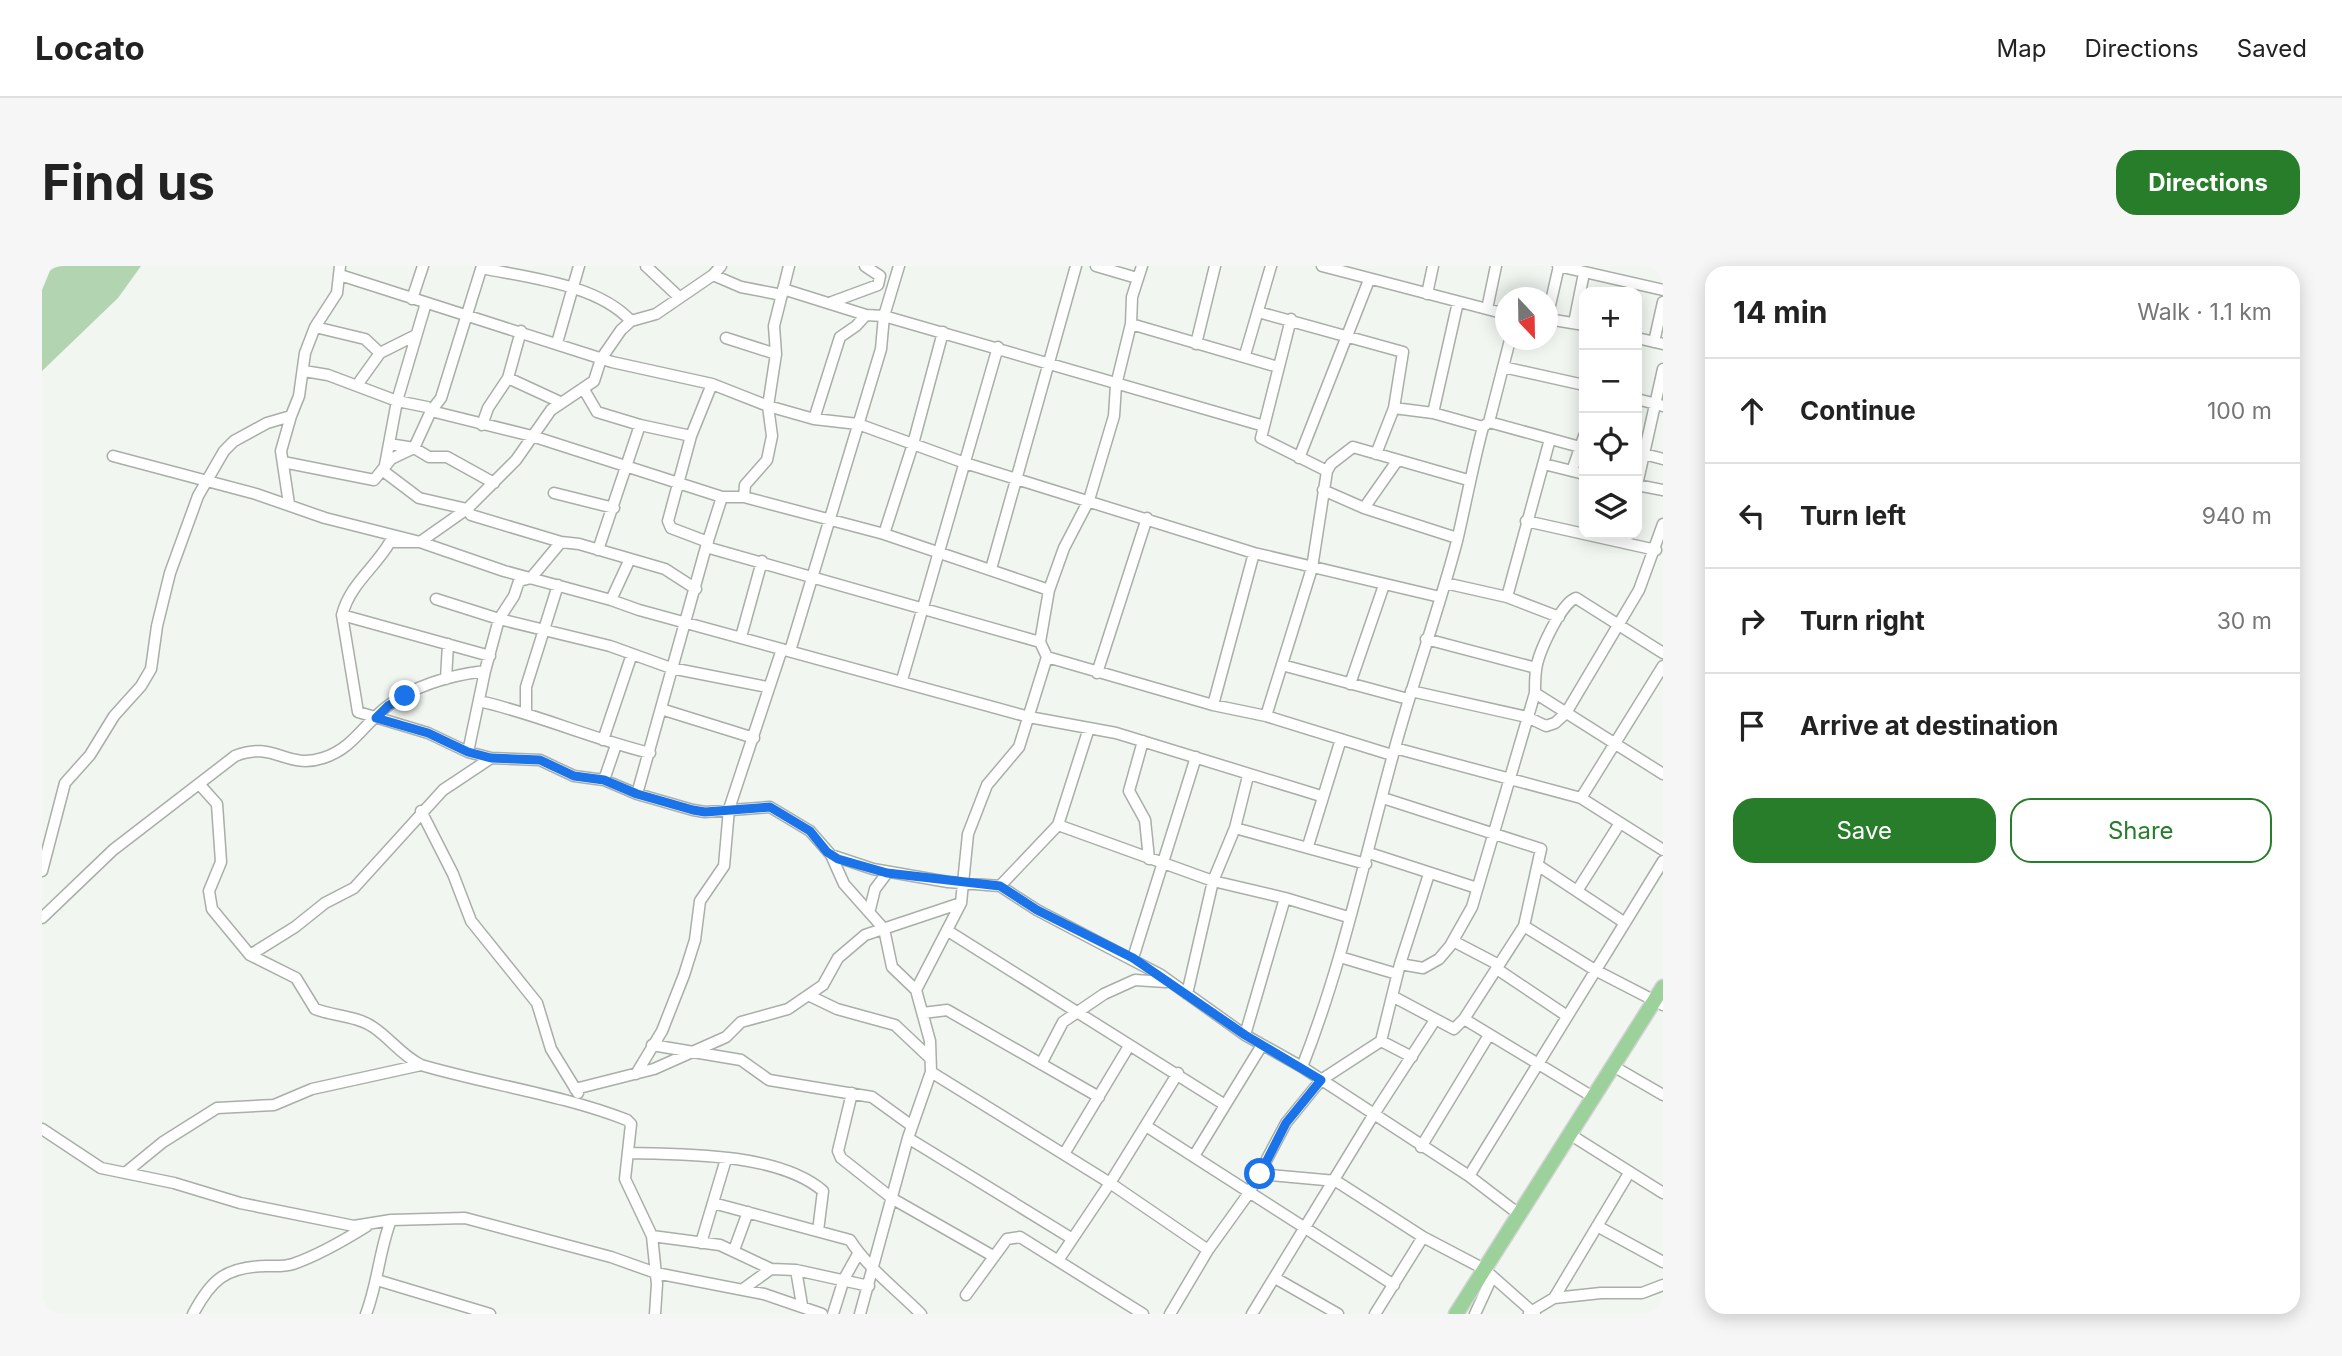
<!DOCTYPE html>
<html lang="en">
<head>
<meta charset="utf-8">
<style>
	:root { --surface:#fff; --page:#f6f6f6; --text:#222; --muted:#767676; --line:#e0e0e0; --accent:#287d2b }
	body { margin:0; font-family:Inter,sans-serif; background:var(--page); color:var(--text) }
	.controls { position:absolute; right:21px; top:21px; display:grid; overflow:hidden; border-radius:14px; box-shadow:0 4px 18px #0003 }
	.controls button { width:63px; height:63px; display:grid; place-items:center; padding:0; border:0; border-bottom:2px solid var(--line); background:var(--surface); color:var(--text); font:35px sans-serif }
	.compass { position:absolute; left:1453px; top:21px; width:63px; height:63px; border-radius:50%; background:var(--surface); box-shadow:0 4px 18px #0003; rotate:158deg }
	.stop { position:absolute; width:21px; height:21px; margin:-16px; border:5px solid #1a73e8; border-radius:50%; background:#fff }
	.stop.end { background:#1a73e8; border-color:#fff; box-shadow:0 2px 7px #0008 }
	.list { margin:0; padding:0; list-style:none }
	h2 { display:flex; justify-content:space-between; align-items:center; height:91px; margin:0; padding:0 28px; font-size:30px }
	h2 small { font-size:23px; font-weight:400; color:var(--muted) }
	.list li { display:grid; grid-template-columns:46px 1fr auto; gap:21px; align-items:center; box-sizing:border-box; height:105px; padding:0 28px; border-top:2px solid var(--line) }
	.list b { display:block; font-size:26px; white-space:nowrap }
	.list em { font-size:23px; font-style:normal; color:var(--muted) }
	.actions { display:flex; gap:14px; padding:21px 28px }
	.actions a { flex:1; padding:16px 0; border:2px solid var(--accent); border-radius:21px; text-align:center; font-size:24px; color:var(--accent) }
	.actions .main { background:var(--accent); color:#fff }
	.icon { flex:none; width:38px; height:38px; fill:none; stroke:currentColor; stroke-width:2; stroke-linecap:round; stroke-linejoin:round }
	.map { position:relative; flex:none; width:1621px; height:1048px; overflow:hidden; border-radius:21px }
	header { display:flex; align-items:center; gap:42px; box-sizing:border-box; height:98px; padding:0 35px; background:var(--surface); border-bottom:2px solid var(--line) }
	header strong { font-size:33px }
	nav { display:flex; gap:38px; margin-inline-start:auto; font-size:24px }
	.intro { display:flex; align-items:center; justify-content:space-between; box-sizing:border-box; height:168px; padding:0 42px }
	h1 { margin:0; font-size:49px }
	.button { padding:18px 32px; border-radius:21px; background:var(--accent); color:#fff; font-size:24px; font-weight:700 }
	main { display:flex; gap:42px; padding:0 42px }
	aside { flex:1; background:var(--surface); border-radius:21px; box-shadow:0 4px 18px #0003 }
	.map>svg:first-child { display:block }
	.green { fill:#b2d4b0 }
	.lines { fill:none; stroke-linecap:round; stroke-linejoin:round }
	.minor-casing { stroke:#a9aea9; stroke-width:13 }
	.major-casing { stroke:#d3d3d3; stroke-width:17 }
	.minor { stroke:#fff; stroke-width:10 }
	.major { stroke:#9cd19c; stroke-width:14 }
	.route { stroke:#1a73e8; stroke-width:9 }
</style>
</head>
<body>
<header>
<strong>Locato</strong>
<nav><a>Map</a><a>Directions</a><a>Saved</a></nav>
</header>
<div class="intro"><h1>Find us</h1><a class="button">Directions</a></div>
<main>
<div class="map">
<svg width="1621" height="1048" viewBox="0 0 1621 1048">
	<rect width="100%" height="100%" fill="#f1f6f1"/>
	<!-- green -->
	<path class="green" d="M10,0H99L76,32L0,105V24Z"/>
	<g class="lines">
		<!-- minor casing -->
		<g class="minor-casing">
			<path id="minor" d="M604,0L637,31
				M679,0L671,9L614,48L589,55L579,64L559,93L552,115L509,144L474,194L425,243L378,276H348C333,302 308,318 300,349L316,446L386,467L426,486L449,492L498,494L532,510L562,514L595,528L651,544L663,546L728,541L768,565L789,589L831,603L906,616L958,620L995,644L1119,709L1203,769L1260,801L1427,910L1478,949
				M1054,0L1095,12
				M1100,0L1090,31L1089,58L1074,119L1072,150L1047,234L1022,282L1007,324L998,376L1005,391L1171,439L1224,450L1350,489
				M1280,0L1464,48
				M1516,0L1621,24
				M440,2C487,12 555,18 589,55
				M298,9L570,96L670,118L726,140L772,153L816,158L923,197L1212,287L1398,331
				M671,9L699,21L740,29
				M741,23L824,49L842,50L1222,160
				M1385,28L1391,0
				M370,33L381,0
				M790,36L836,19L838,10L823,0
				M1445,43L1454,0
				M1216,46L1361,86L1352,142L1334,188
				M1506,48L1517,0
				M1249,53L1219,172L1285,205
				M1506,53L1542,59
				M1532,57L1542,7
				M1089,58L1236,101
				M273,61L323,73L338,87
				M684,72L734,88
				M1595,72L1621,78
				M1612,76L1621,36
				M515,77L537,0
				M1154,78L1173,0
				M1203,89L1229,0
				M1461,101L1542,119
				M262,105L286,109L355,135L385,141L389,145L399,132L440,0
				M466,112L518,136
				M315,119L338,87L374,69
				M541,122L555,146L598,159L556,284
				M1595,133L1621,140
				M1352,142L1391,147L1441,161
				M1391,147L1416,36
				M772,153L798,71L814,60L824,49
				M1447,156L1538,181
				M440,159L446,142L466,112L479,65
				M598,159L649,170
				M347,178L372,182L387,191H405L452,217
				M1602,188L1621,193
				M71,190L214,228L283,252L378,276L462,305L569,334
				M1257,192L1327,14
				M241,196L332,214L349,193L372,182L389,145L490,170L680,231H702L842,268L1007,324
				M1502,198L1542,208
				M343,199L355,135L384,37
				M340,204L377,232L425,243L429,249L519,276
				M1530,205L1542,170
				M1595,219L1621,103
				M1595,219L1621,224
				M1281,224L1322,242L1415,272
				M512,227L572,242
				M680,231L664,281L998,376
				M702,231L703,219L725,194L730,170L726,140L734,88L732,60L747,0
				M247,238L239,185L249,150
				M1322,242L1355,195
				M1484,255L1614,284
				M842,268L871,178L901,66
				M666,276L629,262L626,255L649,170L670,118
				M587,295L569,334L597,344L987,451L1074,467L1279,530
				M949,303L1034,0
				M1403,317L1465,331L1517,351
				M1465,331L1508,173
				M394,333L457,353L568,380L629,402L725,421
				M300,349L448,390
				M699,371L720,295
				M1384,373L1494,402
				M748,385L839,83L842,50L857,0
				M1240,399L1366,433
				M1055,407L1105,252
				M404,413L406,378
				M860,414L956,81
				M1308,418L1342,319
				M1369,425L1485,451L1504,460L1513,457L1524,447L1597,324L1621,258
				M1493,427L1621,508
				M437,435C495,448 550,473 608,487
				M1171,439L1212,287
				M619,443L712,472
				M484,446V421L516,319
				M1224,450L1270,302L1285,205L1289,198L1311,181L1426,214
				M561,474L590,388
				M1101,475L1087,525L1103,554L1107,593
				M1353,482L1539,532L1621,584
				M426,486L443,405
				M562,514L574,479
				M158,519L175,538L179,596L167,625L170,643L208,689L254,712L273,743C291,750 315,750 331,761C349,773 359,789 379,799C447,819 518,828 585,854L589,858L583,913L610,970L615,1018L613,1048
				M595,528L664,281
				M1341,532L1499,583L1482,660L1422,753
				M1539,532L1621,400
				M379,545L411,608L429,655L495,737L509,783L536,827
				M1016,559L1171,615L1243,632L1306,651
				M1193,562L1324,598
				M1266,580L1299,473
				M1327,587L1435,622
				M789,589L802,618L842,663L850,701L874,724
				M1497,600L1583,657
				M0,605L23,517L48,489L72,450L99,420L109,403L115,360L128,307L156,230L182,185L192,175L225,157L249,150L257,130L263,87L273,61L295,27L298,0
				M958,620L1016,559L1047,462
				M1535,625L1578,557
				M828,643L833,623L845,607
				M0,652L71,584L193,490C232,474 244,504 281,492C312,482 322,457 347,439C374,419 410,409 443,405L457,353L472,330L477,315L489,312L519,276L537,278L623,303L654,323
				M1482,660L1553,704L1621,739
				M906,665L1183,839
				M1411,675L1457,699
				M208,689L253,661L283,637L312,622L401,524L449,492
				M1298,691L1355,708
				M1091,692L1154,491
				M1358,698L1381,702L1397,693L1408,680L1430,641L1493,427C1493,419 1493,411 1494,404C1496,387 1519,337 1534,332L1621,387
				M1455,703L1525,750
				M1145,728L1171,615L1193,562L1206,510
				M768,730L795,743L853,759L888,792
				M1350,730L1412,763L1422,753L1551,831
				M881,747L905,744L1057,831
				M1203,769L1243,632
				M1339,775L1358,698L1387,608
				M610,779L699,794L727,814L830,831L870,860
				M999,798L1021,756L1062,728L1093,714L1124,716
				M1571,800L1621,829
				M1260,801C1300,700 1322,594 1351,489C1370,417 1396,347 1415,275C1424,237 1431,198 1441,161L1447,156L1468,74
				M889,806L1068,917L1166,984
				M594,808L620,765L642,709L653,674L658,635L682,600L687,543L740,383
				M533,823L612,803L684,771L699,756L746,743L781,719L796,692L823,669L919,637
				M810,827L796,885L799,892L851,933L951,990
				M1104,860L1352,1019
				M0,863L59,902L132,917L198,937L312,960L349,954L423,952L569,991L614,1007L722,1028L780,1048
				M1529,869L1621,927
				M866,872L1029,972
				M1379,881L1447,769
				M586,887C642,888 737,887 781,925L776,965
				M1022,888L1087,780
				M1152,890L1220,779
				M83,907L121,876L175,842L232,839L270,823L379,799
				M1218,908L1294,915L1381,971L1442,1003L1493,1048
				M1427,910L1621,595
				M671,937L808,974C825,1001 855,1024 879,1048
				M1555,960L1621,996
				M610,970L678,979L729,1003L754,1004L760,1039
				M659,977L684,893
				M692,984L706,946
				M1017,993L1068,917L1136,807
				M754,1004L827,1020
				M1233,1012L1296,1048
				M335,1014L448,1048
				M701,1023L729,1003
				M924,1029L965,973L978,971L1101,1048
				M1512,1032L1559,1027H1600L1621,1019
				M1487,1047L1512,1032L1587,907
				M151,1048C169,1014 183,1001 224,1000C233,1000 241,1001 251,998C277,989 301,975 325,960
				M324,1048C336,1017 337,985 349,954
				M791,1048L802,1013L816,988
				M818,1048L866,872L889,806L888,775L874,724L919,637L926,568L945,519L977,481L1005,391
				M1128,1048L1166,984L1207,927L1244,857L1279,814L1339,775L1370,791
				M1210,1048L1332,848L1393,754
				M1333,1048L1381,971
				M1433,1048L1450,1011"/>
		</g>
		<!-- major casing -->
		<g class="major-casing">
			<path id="major" d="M1414,1048L1621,721"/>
		</g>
		<!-- minor -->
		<use href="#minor" class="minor"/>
		<!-- major -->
		<use href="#major" class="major"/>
	</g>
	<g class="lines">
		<!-- route -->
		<path class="route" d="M363,430L346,440L334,452L386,467L426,486L449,492L498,494L532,510L562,514L595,528L651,544L663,546L728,541L768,565L785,586L796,593L845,607L958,620L995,644L1091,692L1203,769L1279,814L1244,857L1218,908"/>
	</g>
</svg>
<div class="controls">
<button>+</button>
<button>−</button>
<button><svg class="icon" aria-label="locate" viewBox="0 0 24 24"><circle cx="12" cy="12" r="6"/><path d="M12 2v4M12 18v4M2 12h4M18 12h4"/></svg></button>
<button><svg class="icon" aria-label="layers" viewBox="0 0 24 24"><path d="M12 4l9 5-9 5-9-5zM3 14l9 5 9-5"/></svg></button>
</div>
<svg class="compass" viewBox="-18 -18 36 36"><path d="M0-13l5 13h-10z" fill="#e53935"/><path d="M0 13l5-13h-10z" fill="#767676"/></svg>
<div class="stop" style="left:1218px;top:908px"></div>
<div class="stop end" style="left:363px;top:430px"></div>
</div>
<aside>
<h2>14 min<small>Walk · 1.1 km</small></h2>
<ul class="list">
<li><svg class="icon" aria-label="ahead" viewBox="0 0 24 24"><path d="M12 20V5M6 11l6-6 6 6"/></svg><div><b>Continue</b></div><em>100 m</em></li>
<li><svg class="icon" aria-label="left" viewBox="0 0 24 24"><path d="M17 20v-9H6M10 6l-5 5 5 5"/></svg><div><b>Turn left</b></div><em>940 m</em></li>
<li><svg class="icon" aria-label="right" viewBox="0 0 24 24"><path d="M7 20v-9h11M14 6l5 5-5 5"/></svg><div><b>Turn right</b></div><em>30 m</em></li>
<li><svg class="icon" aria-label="arrive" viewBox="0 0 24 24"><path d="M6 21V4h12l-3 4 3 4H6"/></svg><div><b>Arrive at destination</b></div></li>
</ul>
<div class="actions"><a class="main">Save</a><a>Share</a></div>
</aside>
</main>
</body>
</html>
